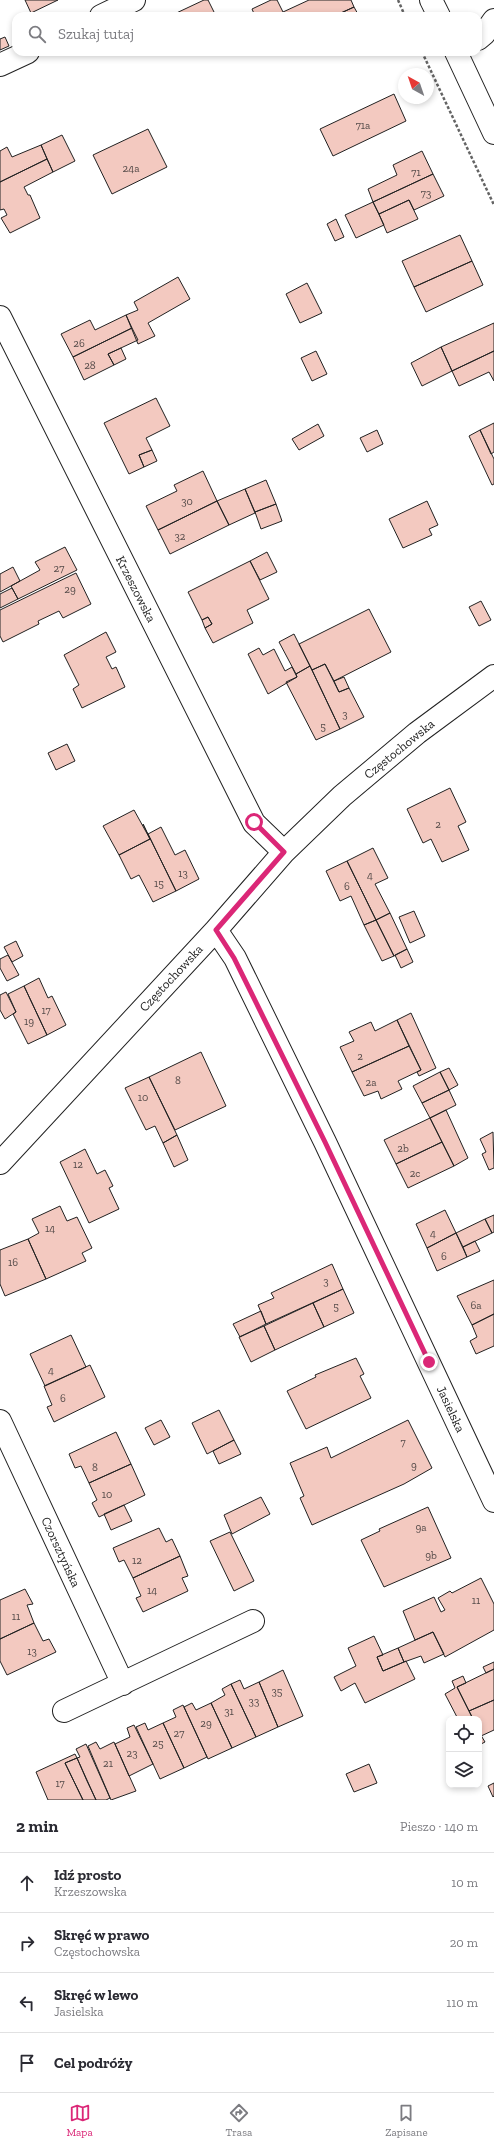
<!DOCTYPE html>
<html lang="pl">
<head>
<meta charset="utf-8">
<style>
	:root { --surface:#fff; --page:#f2f2f3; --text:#2b2b33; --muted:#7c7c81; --line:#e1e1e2; --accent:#db2777 }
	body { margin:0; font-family:"Zilla Slab",serif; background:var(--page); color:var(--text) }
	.controls { position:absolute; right:12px; bottom:12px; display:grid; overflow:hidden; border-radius:8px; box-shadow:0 2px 6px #0003 }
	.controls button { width:36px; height:36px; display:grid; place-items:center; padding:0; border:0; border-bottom:1px solid var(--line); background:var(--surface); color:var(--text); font:20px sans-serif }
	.compass { position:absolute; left:398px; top:68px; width:36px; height:36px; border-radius:50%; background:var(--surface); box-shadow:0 2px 6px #0003; rotate:320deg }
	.stop { position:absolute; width:12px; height:12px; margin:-9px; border:3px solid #db2777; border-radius:50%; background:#fff }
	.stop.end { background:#db2777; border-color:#fff; box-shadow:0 1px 4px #0008 }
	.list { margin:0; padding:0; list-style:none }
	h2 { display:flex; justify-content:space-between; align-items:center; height:52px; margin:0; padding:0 16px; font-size:17px }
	h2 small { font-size:13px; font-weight:400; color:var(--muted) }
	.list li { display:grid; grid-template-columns:26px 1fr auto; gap:12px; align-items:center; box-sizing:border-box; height:60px; padding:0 16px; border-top:1px solid var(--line) }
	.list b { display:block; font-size:15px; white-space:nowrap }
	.list p { margin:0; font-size:13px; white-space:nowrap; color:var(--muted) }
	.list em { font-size:13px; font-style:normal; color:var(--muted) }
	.icon { flex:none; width:22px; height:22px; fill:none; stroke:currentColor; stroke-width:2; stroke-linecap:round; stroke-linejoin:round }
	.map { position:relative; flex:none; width:494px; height:1800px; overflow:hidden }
	.search { position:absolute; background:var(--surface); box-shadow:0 2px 6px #0003; left:12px; right:12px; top:12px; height:44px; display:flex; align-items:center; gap:10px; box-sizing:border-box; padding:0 14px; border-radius:12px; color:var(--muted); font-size:15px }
	.sheet { height:292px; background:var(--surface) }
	nav { display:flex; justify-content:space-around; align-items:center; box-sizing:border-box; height:56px; border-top:1px solid var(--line); background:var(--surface); font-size:11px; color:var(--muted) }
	nav a { display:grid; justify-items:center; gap:2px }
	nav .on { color:var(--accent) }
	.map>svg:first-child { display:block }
	.building { fill:#f3c9c0; stroke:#222 }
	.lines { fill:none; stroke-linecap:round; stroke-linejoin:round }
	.minor-casing { stroke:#222; stroke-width:24 }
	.path { stroke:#646464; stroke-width:2.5; stroke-dasharray:3 2; stroke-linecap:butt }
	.minor { stroke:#fff; stroke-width:22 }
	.route { stroke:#db2777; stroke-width:5 }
	.labels { text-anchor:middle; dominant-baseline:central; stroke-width:3; stroke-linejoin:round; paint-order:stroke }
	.number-label { font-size:11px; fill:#564c4a }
	.street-label { font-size:13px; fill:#222; stroke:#fff }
</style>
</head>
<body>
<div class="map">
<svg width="494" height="1800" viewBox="0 0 494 1800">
	<rect width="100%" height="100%" fill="#fff"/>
	<!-- building -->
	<path class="building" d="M25,0H58L31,13Z
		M204,0H208L216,16H170Z
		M271,0H277L283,12L309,0H351L354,7L334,16H255L252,9Z
		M354,7L359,16H334L339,14Z
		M5,37L9,46L0,50V39Z
		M394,94L406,121L333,156L320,129Z
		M148,129L167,167L112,194L93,155Z
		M62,135L75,161L53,172L41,145Z
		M41,145L47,159L0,182V151L7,147L12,157Z
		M422,151L433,174L373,202L368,189L397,175L393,165Z
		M47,159L53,172L24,187L28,195H30L40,218L10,233L1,218L7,215L4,209L0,210V182Z
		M433,174L444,196L414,210L409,200L379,214L373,202Z
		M409,200L418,219L387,233L379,214Z
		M373,202L384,225L356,238L345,215Z
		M336,219L344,237L335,241L327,224Z
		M460,235L472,261L414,287L402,261Z
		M472,261L483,285L426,312L414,287Z
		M178,277L190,299L148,323L155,336L138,344L126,315L138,310L134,302Z
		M307,283L322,313L300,323L286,294Z
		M126,315L132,328L73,357L61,334L90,320L95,330Z
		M494,323V351L452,371L441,347Z
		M132,328L138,340L108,354L114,365L84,380L73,357Z
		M441,347L452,371L422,386L411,363Z
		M121,348L126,359L114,365L108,354Z
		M316,351L327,374L312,381L301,358Z
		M494,351V381L489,372L459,386L452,371Z
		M156,398L170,426L146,438L152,450L139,455L144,467L129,474L104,423Z
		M494,423V452L491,454L480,430Z
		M318,424L324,436L299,450L292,439Z
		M377,430L383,444L367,452L360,438Z
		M480,430L494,459V484L492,485L469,436Z
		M152,450L157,461L144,467L139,455Z
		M203,471L217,501L158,530L146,506L177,491L174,485Z
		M266,480L276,504L255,512L245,489Z
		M245,489L255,513L229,525L217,501Z
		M217,501L229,525L170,554L158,530Z
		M427,501L438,525L429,529L432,535L403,548L389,519Z
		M276,504L282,521L261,529L255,512Z
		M65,547L77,570L18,599L11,586L40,570L35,562Z
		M267,552L277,572L260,580L250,561Z
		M250,561L269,599L247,610L253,623L213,643L205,628L212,624L208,617L202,620L188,592Z
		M13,567L20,581L0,592V574Z
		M76,573L91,604L63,618L59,611L38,621L39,624L3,642L0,636V610Z
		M12,588L18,599L0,608V594Z
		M481,601L491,620L479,626L469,607Z
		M369,609L391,652L334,681L325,664L312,670L299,644Z
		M208,617L212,624L205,628L202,620Z
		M106,632L116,652L106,657L112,669L116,667L125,687L82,708L73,689L79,685L64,655Z
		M294,634L310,666L296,674L279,642Z
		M259,648L263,655L274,649L285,671L292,667L297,677L268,694L248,654Z
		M325,664L339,692L349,688L364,717L340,729L312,670Z
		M310,666L340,729L316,740L286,682L297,677L296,674Z
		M344,677L349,688L339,692L334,681Z
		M67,744L75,761L56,770L48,753Z
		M450,788L466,822L458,826L469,850L442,862L431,839L423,843L407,809Z
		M134,810L150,839L119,855L103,826Z
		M143,824L176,891L153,902L139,875L131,879L119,855L150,839Z
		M161,827L175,855L185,850L199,879L176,891L148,834Z
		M373,848L388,878L375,884L390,913L376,920L347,861Z
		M347,861L376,920L364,925L351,896L340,901L326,871Z
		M414,911L425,936L410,943L399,917Z
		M390,913L407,949L394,956L376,920Z
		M376,920L394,956L382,961L364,925Z
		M16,941L23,956L12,962L4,947Z
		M407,949L413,962L401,968L395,955Z
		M8,955L19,975L7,981L0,968V959Z
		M39,978L48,998L52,996L66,1025L47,1035L24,986Z
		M24,986L47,1035L28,1044L13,1014L16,1012L8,994Z
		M6,992L16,1012L5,1019L0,1010V995Z
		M411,1013L436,1068L419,1076L417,1072L421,1070L397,1020Z
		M397,1020L409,1046L352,1072L340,1047L354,1041L349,1032L371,1022L375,1031Z
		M409,1046L421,1070L398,1081L402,1089L381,1099L378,1091L364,1096L352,1072Z
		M201,1052L226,1106L175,1130L149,1077Z
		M449,1068L458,1085L449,1090L440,1072Z
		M440,1072L449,1090L422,1103L413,1086Z
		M149,1077L177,1135L163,1143L155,1126L146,1130L125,1088Z
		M449,1090L456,1105L430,1118L422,1103Z
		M446,1110L468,1158L454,1166L430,1118Z
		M430,1118L442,1142L396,1164L384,1140Z
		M493,1132L494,1168L489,1170L482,1154L486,1152L480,1139Z
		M177,1135L188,1160L174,1167L163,1143Z
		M442,1142L454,1166L408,1188L396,1164Z
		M85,1149L97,1174L105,1170L113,1186L109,1188L119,1209L89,1223L60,1162Z
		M60,1206L67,1221L77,1217L92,1248L82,1253L86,1261L46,1279L28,1239L39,1233L32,1219Z
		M445,1210L456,1233L427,1248L416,1224Z
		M494,1215V1232L492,1233L485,1219Z
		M485,1219L492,1233L463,1247L456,1233Z
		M456,1233L467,1257L437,1271L427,1248Z
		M28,1239L46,1279L5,1296L0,1284V1250Z
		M475,1241L480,1251L467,1257L463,1247Z
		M332,1264L343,1289L266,1324L258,1305L274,1298L271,1293Z
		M494,1280V1314L472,1325L457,1296Z
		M343,1289L354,1313L324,1327L313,1303Z
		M313,1303L324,1327L275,1350L264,1326Z
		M261,1311L266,1324L240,1337L233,1324Z
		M494,1314V1346L476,1354L470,1341L477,1337L472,1325Z
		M264,1326L275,1350L251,1362L239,1337Z
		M71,1335L86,1367L45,1386L30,1354Z
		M356,1358L364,1374L360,1376L371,1398L306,1429L287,1391L316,1377L315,1375Z
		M90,1365L105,1397L54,1422L47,1407L52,1405L44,1386Z
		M219,1410L234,1440L207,1454L192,1423Z
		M161,1420L170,1437L154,1445L145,1428Z
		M408,1420L432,1468L404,1484L312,1525L300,1498L304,1496L290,1463L327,1447L331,1458Z
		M116,1432L131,1464L89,1483L81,1466L75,1468L69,1454Z
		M234,1440L241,1454L219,1464L213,1451Z
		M131,1464L145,1495L99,1517L92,1503L97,1500L89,1483Z
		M261,1497L270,1514L232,1534L224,1515Z
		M124,1505L132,1521L111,1530L104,1514Z
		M428,1507L451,1558L384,1587L361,1540L380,1531L379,1529Z
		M159,1528L166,1542L172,1539L180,1556L133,1578L124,1560L119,1562L113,1548Z
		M230,1532L254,1581L234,1591L210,1541Z
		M180,1556L188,1576L182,1578L188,1591L143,1612L136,1598L141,1596L133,1578Z
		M481,1578L494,1604V1630L445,1657L433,1632L415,1640L403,1611L434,1597L441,1612L445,1610L438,1598L450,1591L452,1593Z
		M25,1589L33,1604L27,1605L34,1623L0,1639V1600Z
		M34,1623L43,1641L49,1639L56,1652L7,1675L0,1661V1639Z
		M433,1632L444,1654L424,1663L421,1656L404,1662L398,1648Z
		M374,1636L383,1655L377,1657L383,1671L406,1661L415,1679L365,1703L355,1683L341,1691L334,1677L356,1666L348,1648Z
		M398,1648L404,1662L383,1671L377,1657Z
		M494,1662V1669L486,1673L483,1667Z
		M494,1669V1700L469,1711L457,1687Z
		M283,1670L303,1716L278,1727L259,1682Z
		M463,1676L466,1683L457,1687L473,1719H458L445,1694L455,1688L452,1681Z
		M240,1680L244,1689L259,1682L278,1727L256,1737L231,1684Z
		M231,1684L256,1737L232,1748L211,1703L225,1695L222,1689Z
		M494,1700V1730L481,1736L479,1719H473L469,1711Z
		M192,1703L196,1710L211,1703L232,1748L208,1759L184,1707Z
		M183,1705L207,1757L184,1768L163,1723L176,1717L173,1710Z
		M145,1723L148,1730L163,1723L184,1768L160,1779L136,1727Z
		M134,1725L153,1764L129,1776L115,1744L130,1737L127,1728Z
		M479,1732L485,1742L479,1745Z
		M96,1742L100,1749L114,1742L136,1791L111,1800L88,1746Z
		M86,1744L110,1798L106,1800H96L77,1758L80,1757L76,1749Z
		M75,1754L77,1758L65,1763L83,1800H48L36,1772Z
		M77,1758L87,1781L96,1800H83L65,1763Z
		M369,1764L377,1783L354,1792L346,1774Z
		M494,1783V1796L493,1797L488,1786Z"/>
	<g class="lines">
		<!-- minor casing -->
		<g class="minor-casing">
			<path id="minor" d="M431,0L439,16
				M101,16L134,0
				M478,39L484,34L494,20
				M456,52L494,133
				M0,65L28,52
				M0,317L254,823L284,852
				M216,930L235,958L325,1142L494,1501
				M0,1163L216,930L284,852L342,796L417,733L494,676
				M0,1421L123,1684
				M64,1711L253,1621"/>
		</g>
		<!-- path -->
		<path class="path" d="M398,0L405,16
			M422,52L494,205"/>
		<!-- minor -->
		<use href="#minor" class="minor"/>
	</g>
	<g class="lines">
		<!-- route -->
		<path class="route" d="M254,822L284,852L216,930L234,958L325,1142L429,1362"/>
	</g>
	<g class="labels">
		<!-- number labels -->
		<g class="number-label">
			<text x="363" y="125">71a</text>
			<text x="131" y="168">24a</text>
			<text x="416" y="172">71</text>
			<text x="426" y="193">73</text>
			<text x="79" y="343">26</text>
			<text x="90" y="365">28</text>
			<text x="187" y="501">30</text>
			<text x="180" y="536">32</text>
			<text x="59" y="568">27</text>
			<text x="70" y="589">29</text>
			<text x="345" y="714">3</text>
			<text x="323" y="726">5</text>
			<text x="438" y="824">2</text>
			<text x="183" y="873">13</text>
			<text x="370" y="875">4</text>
			<text x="159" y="883">15</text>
			<text x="347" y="886">6</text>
			<text x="46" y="1010">17</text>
			<text x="29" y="1021">19</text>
			<text x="360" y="1056">2</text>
			<text x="178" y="1080">8</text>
			<text x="371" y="1082">2a</text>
			<text x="143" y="1097">10</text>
			<text x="403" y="1148">2b</text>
			<text x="78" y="1164">12</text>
			<text x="415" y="1173">2c</text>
			<text x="50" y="1228">14</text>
			<text x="433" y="1233">4</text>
			<text x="444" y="1256">6</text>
			<text x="13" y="1262">16</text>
			<text x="326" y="1281">3</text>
			<text x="476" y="1305">6a</text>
			<text x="336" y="1306">5</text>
			<text x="51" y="1370">4</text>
			<text x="63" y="1398">6</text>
			<text x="403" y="1442">7</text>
			<text x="414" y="1465">9</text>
			<text x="95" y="1467">8</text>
			<text x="107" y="1494">10</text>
			<text x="421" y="1527">9a</text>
			<text x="431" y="1555">9b</text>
			<text x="137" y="1560">12</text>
			<text x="152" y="1590">14</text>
			<text x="476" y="1600">11</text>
			<text x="16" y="1616">11</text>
			<text x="32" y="1651">13</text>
			<text x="277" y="1691">35</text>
			<text x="254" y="1701">33</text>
			<text x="229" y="1711">31</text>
			<text x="206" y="1723">29</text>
			<text x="179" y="1733">27</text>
			<text x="158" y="1743">25</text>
			<text x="132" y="1753">23</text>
			<text x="108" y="1763">21</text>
			<text x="60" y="1783">17</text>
		</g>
		<!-- street labels -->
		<g class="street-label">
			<text transform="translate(136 589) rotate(63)">Krzeszowska</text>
			<text transform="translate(399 749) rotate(-39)">Częstochowska</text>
			<text transform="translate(171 978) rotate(-47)">Częstochowska</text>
			<text transform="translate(451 1409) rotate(65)">Jasielska</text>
			<text transform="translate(61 1552) rotate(65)">Czorsztyńska</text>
		</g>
	</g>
</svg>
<div class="controls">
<button><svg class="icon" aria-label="locate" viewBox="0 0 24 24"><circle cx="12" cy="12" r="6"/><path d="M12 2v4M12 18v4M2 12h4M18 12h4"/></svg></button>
<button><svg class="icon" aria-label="layers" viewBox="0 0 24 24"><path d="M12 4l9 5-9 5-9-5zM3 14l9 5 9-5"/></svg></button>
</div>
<svg class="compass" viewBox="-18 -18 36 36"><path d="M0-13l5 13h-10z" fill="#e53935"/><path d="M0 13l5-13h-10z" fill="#7c7c81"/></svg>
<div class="stop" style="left:254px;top:822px"></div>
<div class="stop end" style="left:429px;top:1362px"></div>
<div class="search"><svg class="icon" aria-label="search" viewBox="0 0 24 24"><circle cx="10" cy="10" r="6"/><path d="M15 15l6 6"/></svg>Szukaj tutaj</div>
</div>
<section class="sheet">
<h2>2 min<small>Pieszo · 140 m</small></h2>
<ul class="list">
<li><svg class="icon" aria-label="ahead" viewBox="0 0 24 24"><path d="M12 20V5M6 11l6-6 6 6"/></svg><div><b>Idź prosto</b><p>Krzeszowska</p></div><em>10 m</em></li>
<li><svg class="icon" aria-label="right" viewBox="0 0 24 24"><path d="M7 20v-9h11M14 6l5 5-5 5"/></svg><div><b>Skręć w prawo</b><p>Częstochowska</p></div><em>20 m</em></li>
<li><svg class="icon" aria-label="left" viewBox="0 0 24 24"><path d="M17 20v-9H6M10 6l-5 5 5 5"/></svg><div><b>Skręć w lewo</b><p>Jasielska</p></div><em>110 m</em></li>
<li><svg class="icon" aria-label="arrive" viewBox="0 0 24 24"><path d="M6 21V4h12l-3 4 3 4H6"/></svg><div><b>Cel podróży</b></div></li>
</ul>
</section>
<nav>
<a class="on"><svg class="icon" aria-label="map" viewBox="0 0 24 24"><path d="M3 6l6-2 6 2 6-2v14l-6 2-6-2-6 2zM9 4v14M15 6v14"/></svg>Mapa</a>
<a><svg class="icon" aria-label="directions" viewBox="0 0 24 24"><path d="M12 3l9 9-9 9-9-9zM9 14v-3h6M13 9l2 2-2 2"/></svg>Trasa</a>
<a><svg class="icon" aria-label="saved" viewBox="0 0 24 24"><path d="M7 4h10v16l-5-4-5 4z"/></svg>Zapisane</a>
</nav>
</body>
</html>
